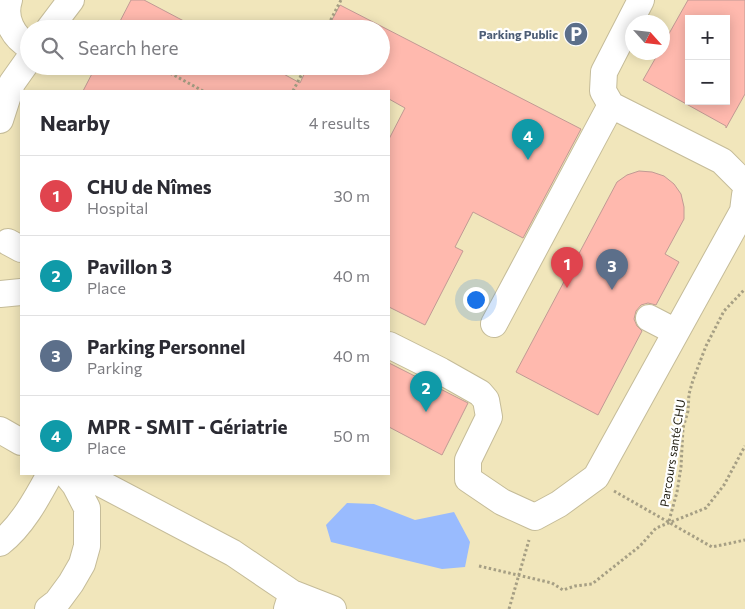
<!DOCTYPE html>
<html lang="en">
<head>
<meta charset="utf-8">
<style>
	:root { --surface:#fff; --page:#f2f2f3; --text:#2b2b33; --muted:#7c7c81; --line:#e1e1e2; --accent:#d93025 }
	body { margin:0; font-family:Commissioner,sans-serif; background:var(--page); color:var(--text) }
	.controls { position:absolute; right:15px; top:15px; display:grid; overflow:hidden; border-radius:0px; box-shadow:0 2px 12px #0003 }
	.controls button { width:45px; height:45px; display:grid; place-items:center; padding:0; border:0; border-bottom:1px solid var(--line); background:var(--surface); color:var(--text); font:25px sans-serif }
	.compass { position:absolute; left:625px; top:15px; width:45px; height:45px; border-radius:50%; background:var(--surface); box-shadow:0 2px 12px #0003; rotate:117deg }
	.you { position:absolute; left:475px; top:299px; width:18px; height:18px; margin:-12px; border:4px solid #fff; border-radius:50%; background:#1a73e8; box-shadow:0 0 0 8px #1a73e833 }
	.badge { display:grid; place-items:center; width:32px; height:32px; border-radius:50%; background:var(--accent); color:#fff; font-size:16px; font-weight:700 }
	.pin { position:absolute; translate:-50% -41px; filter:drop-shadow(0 1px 2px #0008) }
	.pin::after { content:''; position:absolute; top:26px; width:18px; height:15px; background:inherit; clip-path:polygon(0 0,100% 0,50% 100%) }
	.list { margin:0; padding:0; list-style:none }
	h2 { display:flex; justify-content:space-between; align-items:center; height:65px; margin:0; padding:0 20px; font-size:21px }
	h2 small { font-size:16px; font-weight:400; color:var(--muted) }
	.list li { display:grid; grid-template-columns:32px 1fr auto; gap:15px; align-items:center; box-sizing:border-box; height:80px; padding:0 20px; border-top:1px solid var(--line) }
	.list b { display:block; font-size:19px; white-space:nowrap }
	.list p { margin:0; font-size:16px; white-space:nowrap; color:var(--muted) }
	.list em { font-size:16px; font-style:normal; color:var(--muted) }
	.icon { flex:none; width:28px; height:28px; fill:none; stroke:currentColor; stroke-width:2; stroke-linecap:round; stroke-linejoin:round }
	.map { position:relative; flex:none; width:745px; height:609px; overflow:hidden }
	.search { position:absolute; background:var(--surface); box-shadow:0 2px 12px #0003; left:20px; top:20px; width:370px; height:55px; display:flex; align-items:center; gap:12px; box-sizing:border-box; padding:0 18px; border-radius:28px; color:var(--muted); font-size:19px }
	.panel { position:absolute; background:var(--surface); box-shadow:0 2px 12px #0003; left:20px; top:90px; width:370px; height:385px; border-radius:0px }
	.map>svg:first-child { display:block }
	.built { fill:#f1e6bb; fill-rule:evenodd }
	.water { fill:#99bbfe }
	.building { fill:#ffb9ae; stroke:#c19a94; fill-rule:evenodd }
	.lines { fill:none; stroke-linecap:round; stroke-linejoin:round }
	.minor-casing { stroke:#c5bc99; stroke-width:28 }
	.path { stroke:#a69f84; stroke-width:3; stroke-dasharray:2.5 2.5; stroke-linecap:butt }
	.minor { stroke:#fff; stroke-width:26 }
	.labels { text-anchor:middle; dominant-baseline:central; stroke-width:4.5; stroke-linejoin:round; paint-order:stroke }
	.service-label { font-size:12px; font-weight:bold; fill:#4e5e75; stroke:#fff; text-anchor:end }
	.street-label { font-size:12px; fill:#1d1a0d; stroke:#fff }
</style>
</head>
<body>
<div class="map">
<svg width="745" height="609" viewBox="0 0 745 609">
	<rect width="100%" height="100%" fill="#fbf2ce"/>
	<!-- built -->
	<path class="built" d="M0,0H745V609H0ZM689,19H726V101H689ZM632,22H662V52H632ZM29,29H381V66H29ZM21,91H389V474H21Z"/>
	<!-- water -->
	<path class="water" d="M347,503L374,504L415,520L454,512L470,542L465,567L442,569L331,542L326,525Z"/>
	<!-- building -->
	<path class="building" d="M131,0H144L199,29H116Z
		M688,0H745V94L726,128V126L643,80L659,52H662V46ZM689,19H726V101H689Z
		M340,5L581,129L523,238L473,212L455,247L463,251L425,325L389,307V139L405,108L389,99V91H83L96,66H269L300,83L308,66H381V29H327Z
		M639,171L652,172L664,176L674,184L681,194L684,207V219L665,254L679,262L656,305L648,303L641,305L636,311L634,319L637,326L642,331L598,415L516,372L617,182L627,175Z
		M389,363L468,403L442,455L389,427Z"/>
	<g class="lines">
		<!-- minor casing -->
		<g class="minor-casing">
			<path id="minor" d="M9,0C3,18 13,37 29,46
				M641,0L604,72L603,91L611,105L722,161L745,184
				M49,29L71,0
				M0,120L12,83L29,59
				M8,242L21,249
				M0,294L21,292
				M649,318L676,332
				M494,324L611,105
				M389,345L441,371L480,393L486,400L489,417L468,460V479L502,502L535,517L559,504L596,477L743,211L745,195
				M0,430L21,442
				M83,474L233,553L292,593L287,609
				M0,543C22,526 37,498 50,474
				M292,593L333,609
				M48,609L57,602L71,583L82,564L87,546V508L75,485L66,474"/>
		</g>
		<!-- path -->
		<path class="path" d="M85,28L87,29
			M326,29L341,0
			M157,66L203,91
			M293,91L306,66
			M614,491L712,547L745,540
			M669,521L677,492L681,467L683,428L688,411L689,394L693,380L706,346L724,311L745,289
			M479,566L552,583L563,590L575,586L592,584L640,546L656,528L706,508L724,485L745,446
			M509,609L529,540"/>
		<!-- minor -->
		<use href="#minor" class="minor"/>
	</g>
	<!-- icons -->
	<defs>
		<g id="parking-disc" transform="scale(1.25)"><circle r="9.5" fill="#5c6f8a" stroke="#fff"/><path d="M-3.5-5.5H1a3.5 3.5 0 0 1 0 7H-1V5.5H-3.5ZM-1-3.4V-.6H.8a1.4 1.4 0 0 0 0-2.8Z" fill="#fff"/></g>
	</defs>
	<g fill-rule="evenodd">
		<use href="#parking-disc" x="576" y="34"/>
	</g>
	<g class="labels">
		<!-- service labels -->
		<g class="service-label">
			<text x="558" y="34">Parking Public</text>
		</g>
		<!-- street labels -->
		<g class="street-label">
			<text transform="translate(672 453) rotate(-81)">Parcours santé CHU</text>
		</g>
	</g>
</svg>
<div class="controls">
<button>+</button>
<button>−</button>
</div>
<svg class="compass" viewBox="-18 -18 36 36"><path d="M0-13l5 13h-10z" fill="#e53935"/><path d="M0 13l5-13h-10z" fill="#7c7c81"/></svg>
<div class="you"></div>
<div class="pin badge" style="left:567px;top:288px;background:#e0444e">1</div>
<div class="pin badge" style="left:426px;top:412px;background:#0f9aa8">2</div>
<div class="pin badge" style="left:612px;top:290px;background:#5c6f8a">3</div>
<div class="pin badge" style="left:528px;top:160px;background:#0f9aa8">4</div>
<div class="search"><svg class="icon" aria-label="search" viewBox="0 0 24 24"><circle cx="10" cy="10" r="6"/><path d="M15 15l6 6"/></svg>Search here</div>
<section class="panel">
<h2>Nearby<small>4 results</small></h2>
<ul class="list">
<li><span class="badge" style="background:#e0444e">1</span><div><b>CHU de Nîmes</b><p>Hospital</p></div><em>30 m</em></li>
<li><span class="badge" style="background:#0f9aa8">2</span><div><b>Pavillon 3</b><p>Place</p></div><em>40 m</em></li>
<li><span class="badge" style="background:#5c6f8a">3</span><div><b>Parking Personnel</b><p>Parking</p></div><em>40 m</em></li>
<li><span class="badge" style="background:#0f9aa8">4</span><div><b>MPR - SMIT - Gériatrie</b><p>Place</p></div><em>50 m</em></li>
</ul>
</section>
</div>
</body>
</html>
